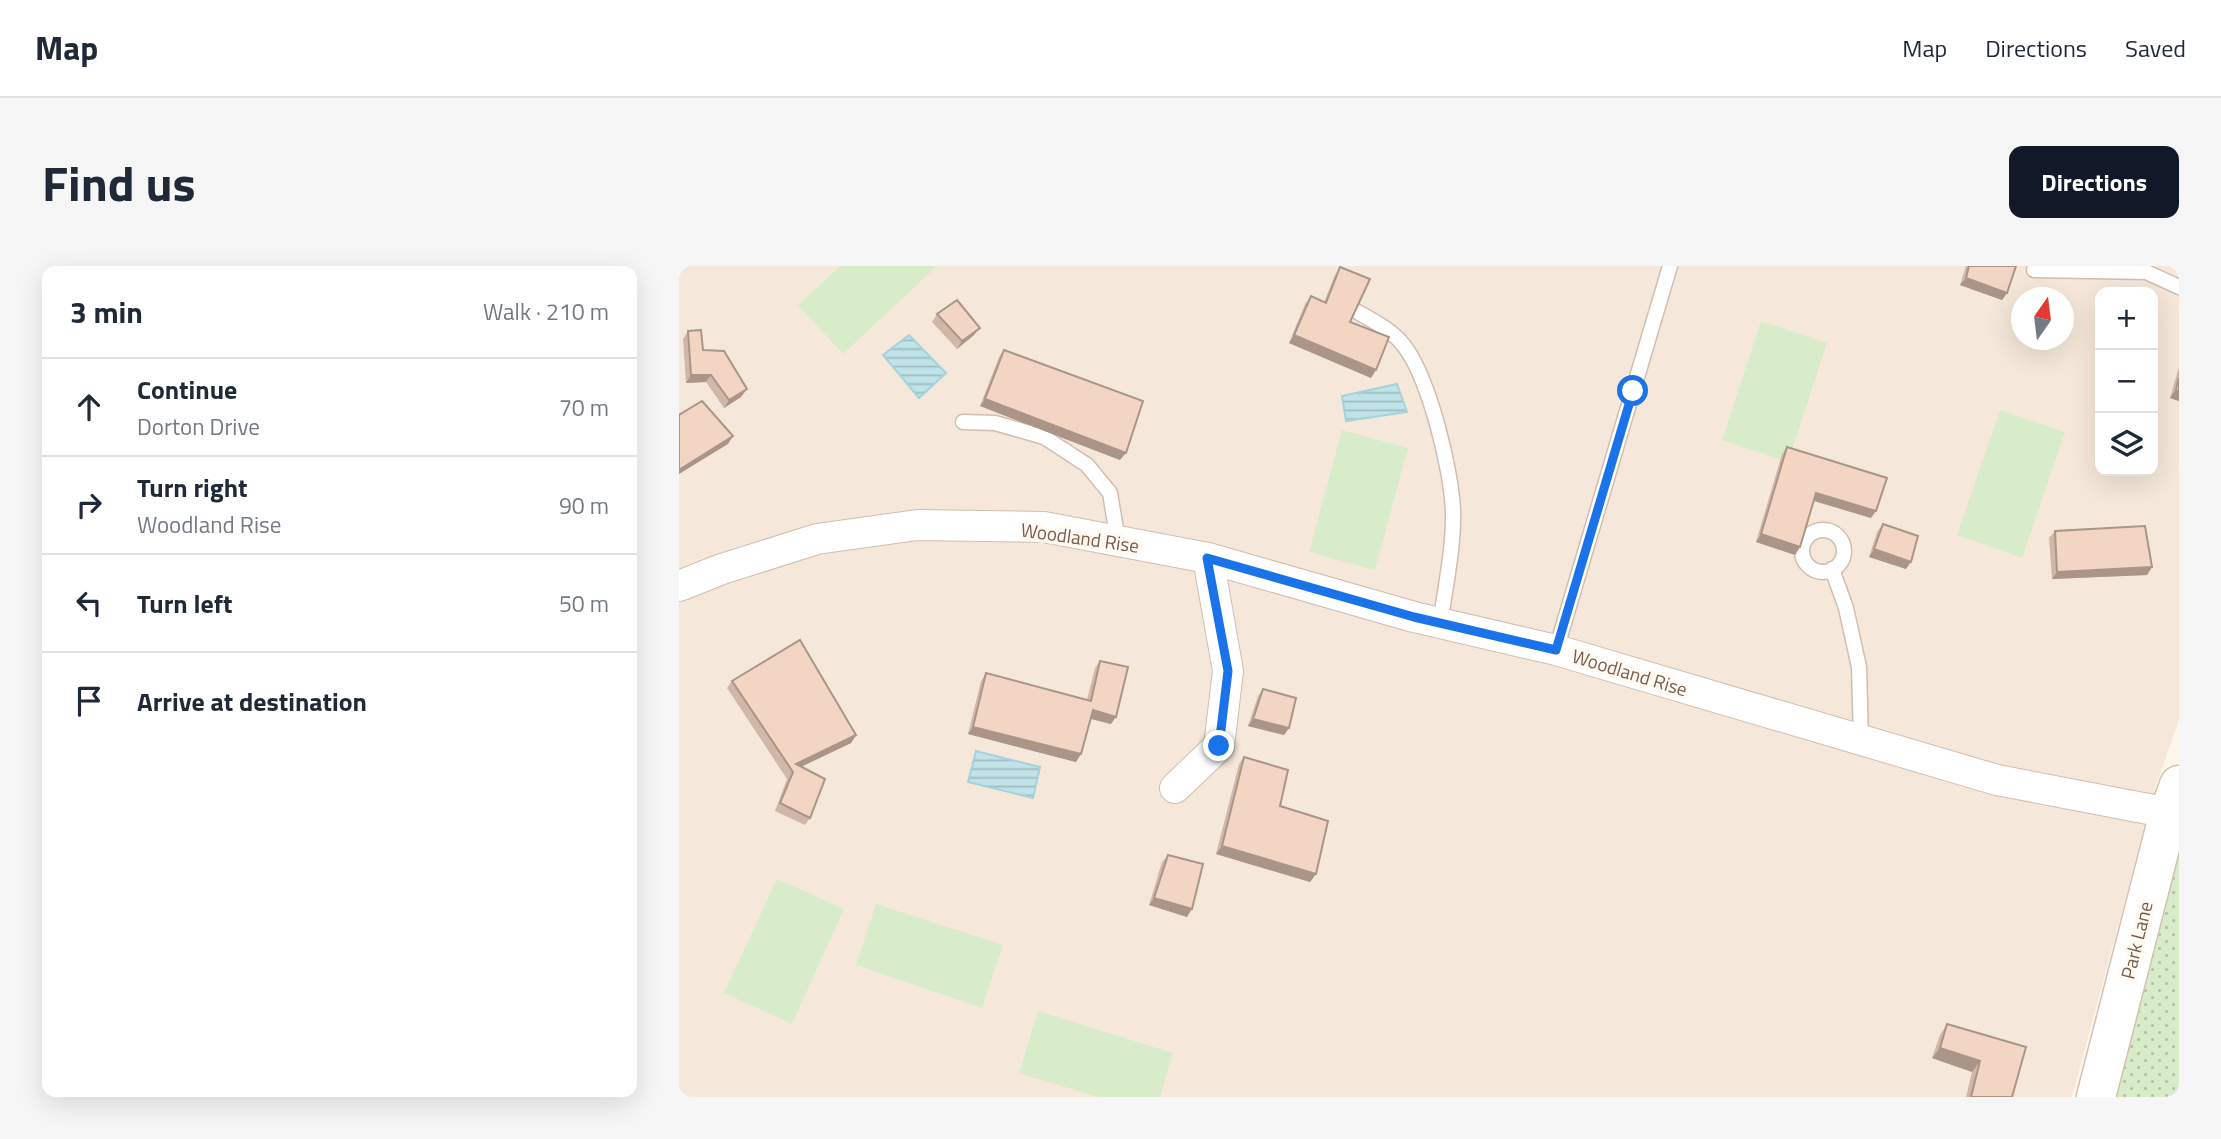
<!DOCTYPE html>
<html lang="en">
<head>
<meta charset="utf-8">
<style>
	:root { --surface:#fff; --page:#f6f6f7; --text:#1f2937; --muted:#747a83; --line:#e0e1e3; --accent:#111827 }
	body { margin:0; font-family:"Titillium Web",sans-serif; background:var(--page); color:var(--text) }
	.controls { position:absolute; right:21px; top:21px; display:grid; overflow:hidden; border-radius:14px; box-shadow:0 7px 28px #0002 }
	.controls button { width:63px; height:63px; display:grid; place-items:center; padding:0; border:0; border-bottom:2px solid var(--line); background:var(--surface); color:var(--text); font:35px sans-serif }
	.compass { position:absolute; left:1332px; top:21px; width:63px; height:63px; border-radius:50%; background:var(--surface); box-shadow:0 7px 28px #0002; rotate:14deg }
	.stop { position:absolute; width:21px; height:21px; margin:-16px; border:5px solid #1a73e8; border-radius:50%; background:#fff }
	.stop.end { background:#1a73e8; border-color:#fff; box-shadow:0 2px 7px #0008 }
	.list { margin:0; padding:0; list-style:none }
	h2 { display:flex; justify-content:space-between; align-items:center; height:91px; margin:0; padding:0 28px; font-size:30px }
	h2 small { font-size:23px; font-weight:400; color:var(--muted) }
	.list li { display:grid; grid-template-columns:46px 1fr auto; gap:21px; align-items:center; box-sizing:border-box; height:98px; padding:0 28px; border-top:2px solid var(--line) }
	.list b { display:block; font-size:26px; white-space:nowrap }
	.list p { margin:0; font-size:23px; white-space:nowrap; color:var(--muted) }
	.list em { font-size:23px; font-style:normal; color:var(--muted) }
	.icon { flex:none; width:38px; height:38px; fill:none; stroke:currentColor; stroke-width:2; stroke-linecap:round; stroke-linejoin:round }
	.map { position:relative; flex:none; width:1500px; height:831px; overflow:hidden; border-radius:14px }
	header { display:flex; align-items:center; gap:42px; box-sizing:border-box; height:98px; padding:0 35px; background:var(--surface); border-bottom:2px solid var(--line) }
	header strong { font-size:33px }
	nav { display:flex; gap:38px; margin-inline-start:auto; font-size:24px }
	.intro { display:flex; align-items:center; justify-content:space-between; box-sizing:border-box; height:168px; padding:0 42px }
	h1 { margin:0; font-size:49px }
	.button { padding:18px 32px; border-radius:14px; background:var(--accent); color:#fff; font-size:24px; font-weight:700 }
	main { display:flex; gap:42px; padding:0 42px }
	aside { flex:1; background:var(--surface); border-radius:14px; box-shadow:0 7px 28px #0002 }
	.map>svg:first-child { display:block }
	.residential { fill:#f5e8da; fill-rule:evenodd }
	.green { fill:url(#green-dots) }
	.pitch { fill:#d8ecc9 }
	.water { fill:url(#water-rules); stroke:#a5d3da; stroke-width:2 }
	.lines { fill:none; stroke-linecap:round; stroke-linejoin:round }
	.lane-casing { stroke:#d1beb0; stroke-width:17 }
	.street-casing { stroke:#d1beb0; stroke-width:32 }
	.secondary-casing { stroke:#d6c0b0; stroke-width:41 }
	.lane { stroke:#fff; stroke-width:14 }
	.street { stroke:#fff; stroke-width:30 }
	.secondary { stroke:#fff; stroke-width:38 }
	.wall { fill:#d1b7a8 }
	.shaded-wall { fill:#aa9588 }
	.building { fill:#f3d5c3; stroke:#aa9588; stroke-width:2 }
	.route { stroke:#1a73e8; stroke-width:9 }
	.labels { text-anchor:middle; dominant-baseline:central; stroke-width:7; stroke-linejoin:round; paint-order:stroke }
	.street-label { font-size:19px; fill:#7a5c4d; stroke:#fffaf3 }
</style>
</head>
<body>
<header>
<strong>Map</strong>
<nav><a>Map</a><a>Directions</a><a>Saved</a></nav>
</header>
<div class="intro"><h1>Find us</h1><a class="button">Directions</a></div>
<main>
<aside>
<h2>3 min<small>Walk · 210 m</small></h2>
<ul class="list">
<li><svg class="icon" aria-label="ahead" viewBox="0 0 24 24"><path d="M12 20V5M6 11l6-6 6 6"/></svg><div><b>Continue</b><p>Dorton Drive</p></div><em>70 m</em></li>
<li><svg class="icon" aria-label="right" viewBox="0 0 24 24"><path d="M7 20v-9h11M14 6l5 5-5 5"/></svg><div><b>Turn right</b><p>Woodland Rise</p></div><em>90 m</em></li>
<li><svg class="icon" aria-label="left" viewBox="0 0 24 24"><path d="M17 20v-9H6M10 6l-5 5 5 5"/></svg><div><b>Turn left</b></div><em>50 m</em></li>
<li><svg class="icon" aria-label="arrive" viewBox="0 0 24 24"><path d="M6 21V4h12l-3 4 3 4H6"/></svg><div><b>Arrive at destination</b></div></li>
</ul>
</aside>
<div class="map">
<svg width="1500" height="831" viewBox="0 0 1500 831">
	<defs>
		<pattern id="green-dots" width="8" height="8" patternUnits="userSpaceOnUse" patternTransform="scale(1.75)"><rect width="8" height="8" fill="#d8ecc9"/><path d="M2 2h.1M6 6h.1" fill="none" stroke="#b4c2a5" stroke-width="1.8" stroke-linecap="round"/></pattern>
		<pattern id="water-rules" width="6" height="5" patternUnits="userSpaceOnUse" patternTransform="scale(1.75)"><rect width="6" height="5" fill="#bfe3e8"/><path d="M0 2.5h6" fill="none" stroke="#a0bbbe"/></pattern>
	</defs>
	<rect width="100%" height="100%" fill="#fdf6ec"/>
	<!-- residential -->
	<path class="residential" d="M0,0H1500V454L1477,519L1393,831H0ZM1421,26H1474V205H1421ZM1342,32H1384V74H1342Z"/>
	<!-- green -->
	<path class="green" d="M1500,587V831H1434Z"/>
	<!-- pitch -->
	<path class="pitch" d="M161,0H258L164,88L119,39Z
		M1082,55L1148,77L1109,196L1043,174Z
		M1321,144L1386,166L1343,292L1278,269Z
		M663,164L729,182L696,304L630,286Z
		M98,613L165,643L113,758L45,727Z
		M197,638L324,679L303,742L177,699Z
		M359,745L494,787L481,831H419L340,807Z"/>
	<!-- water -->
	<path class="water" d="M230,69L267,107L240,132L204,89Z
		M718,118L728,146L667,155L663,130Z
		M297,485L361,501L354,532L289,516Z"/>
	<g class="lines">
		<!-- lane casing -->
		<g class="lane-casing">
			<path id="lane" d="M1355,4L1467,6L1500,21
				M677,45C692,54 709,62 721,75C749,105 773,205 774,246C775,279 766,324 761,358
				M284,156L316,157L365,171L408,199L431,227L439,275
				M1123 285a21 21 0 1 1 42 0a21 21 0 1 1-42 0Z
				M1153,303L1167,342L1180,401L1182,474
				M877,384L991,0"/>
		</g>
		<!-- street casing -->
		<g class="street-casing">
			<path id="street" d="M0,320L43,303L138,273L238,259L365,261L529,292L735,351L877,384L1318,514L1490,547
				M496,522L540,480L549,405L529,292"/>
		</g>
		<!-- secondary casing -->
		<g class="secondary-casing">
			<path id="secondary" d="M1417,831L1490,547L1500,519"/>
		</g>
		<!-- lane -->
		<use href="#lane" class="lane"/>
		<!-- street -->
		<use href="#street" class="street"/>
		<!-- secondary -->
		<use href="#secondary" class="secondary"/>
	</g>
	<!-- wall -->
	<path class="wall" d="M1287,0H1337L1328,27L1323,34L1281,19Z
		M661,1L671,56L692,112L610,77L626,38L632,30L645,36L656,9Z
		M258,48L295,69L278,83L253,56Z
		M9,65L24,84L62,131L45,142L27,116L7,117L4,73Z
		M325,84L441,194L301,140L320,91Z
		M1500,101V135L1491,132Z
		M1108,181L1192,252L1135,235L1121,281L1116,289L1077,276L1103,188Z
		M1204,258L1227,303L1190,291L1198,266Z
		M1376,265L1473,301L1468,309L1373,313L1370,272Z
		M421,395L432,458L412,453L397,496L289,468L302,415L307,407L408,434L416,402Z
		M53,415L177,469L172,477L122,501L131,552L126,559L96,545L108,513L48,422Z
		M584,423L610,462L605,469L569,460L579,430Z
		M565,491L601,540L637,608L631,616L537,588L560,498Z
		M489,589L508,651L470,639L483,596Z
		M1268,758L1333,831H1287L1293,806L1253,792L1261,769Z"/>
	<!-- shaded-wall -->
	<path class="shaded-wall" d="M1287,12L1328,27L1323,34L1281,19Z
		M301,62L295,69L278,83L283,75Z
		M615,69L697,104L692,112L610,77Z
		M12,109H32L27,116L7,117Z
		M68,123L62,131L45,142L50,134Z
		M1497,124L1500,126V135L1491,132Z
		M306,133L447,187L441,194L301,140Z
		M54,170L49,178L0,208V204Z
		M1137,227L1197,245L1192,252L1132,234Z
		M1082,268L1121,281L1116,289L1077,276Z
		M1195,283L1232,296L1227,303L1190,291Z
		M1473,301L1468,309L1373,313L1378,306Z
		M414,444L437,451L432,458L409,452Z
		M574,453L610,462L605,469L569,460Z
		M294,461L402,488L397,496L289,468Z
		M177,469L172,477L111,506L117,498Z
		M543,580L637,608L631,616L537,588Z
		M475,632L513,643L508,651L470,639Z
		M1261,782L1301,795L1293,806L1253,792Z"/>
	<!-- building -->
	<path class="building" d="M1290,0H1337L1328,27L1287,12Z
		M661,1L691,13L671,56L710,71L697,104L615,69L632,30L647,37Z
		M278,34L301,62L283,75L258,48Z
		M22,64L24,84L45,85L68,123L50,134L32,109H12L9,65Z
		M325,84L464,135L447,187L306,133Z
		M1500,112V126L1497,124Z
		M23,135L54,170L0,204V149Z
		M1108,181L1208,212L1197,245L1137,227L1121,281L1082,268Z
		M1204,258L1239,270L1232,296L1195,283Z
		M1466,260L1473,301L1378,306L1376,265Z
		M121,374L177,469L117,498L146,513L131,552L101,537L114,506L53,415Z
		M421,395L449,401L437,451L414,444L402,488L294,461L307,407L412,435Z
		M584,423L617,432L610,462L574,453Z
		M565,491L609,504L601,540L649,555L637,608L543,580Z
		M489,589L524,598L513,643L475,632Z
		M1268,758L1347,781L1333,831H1292L1301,795L1261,782Z"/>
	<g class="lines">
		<!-- route -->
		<path class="route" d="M540,480L549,405L528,292L735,351L877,384L954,125"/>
	</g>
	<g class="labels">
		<!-- street labels -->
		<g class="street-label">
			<text transform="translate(401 271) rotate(8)">Woodland Rise</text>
			<text transform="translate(951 406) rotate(17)">Woodland Rise</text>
			<text transform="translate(1457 674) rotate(-76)">Park Lane</text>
		</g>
	</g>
</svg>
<div class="controls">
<button>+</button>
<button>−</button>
<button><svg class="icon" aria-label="layers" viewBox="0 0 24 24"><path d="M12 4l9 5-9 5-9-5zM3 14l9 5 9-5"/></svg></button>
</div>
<svg class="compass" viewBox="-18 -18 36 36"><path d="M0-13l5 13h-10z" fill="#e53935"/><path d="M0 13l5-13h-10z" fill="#747a83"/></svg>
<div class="stop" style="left:954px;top:125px"></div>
<div class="stop end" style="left:540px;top:480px"></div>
</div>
</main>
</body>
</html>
